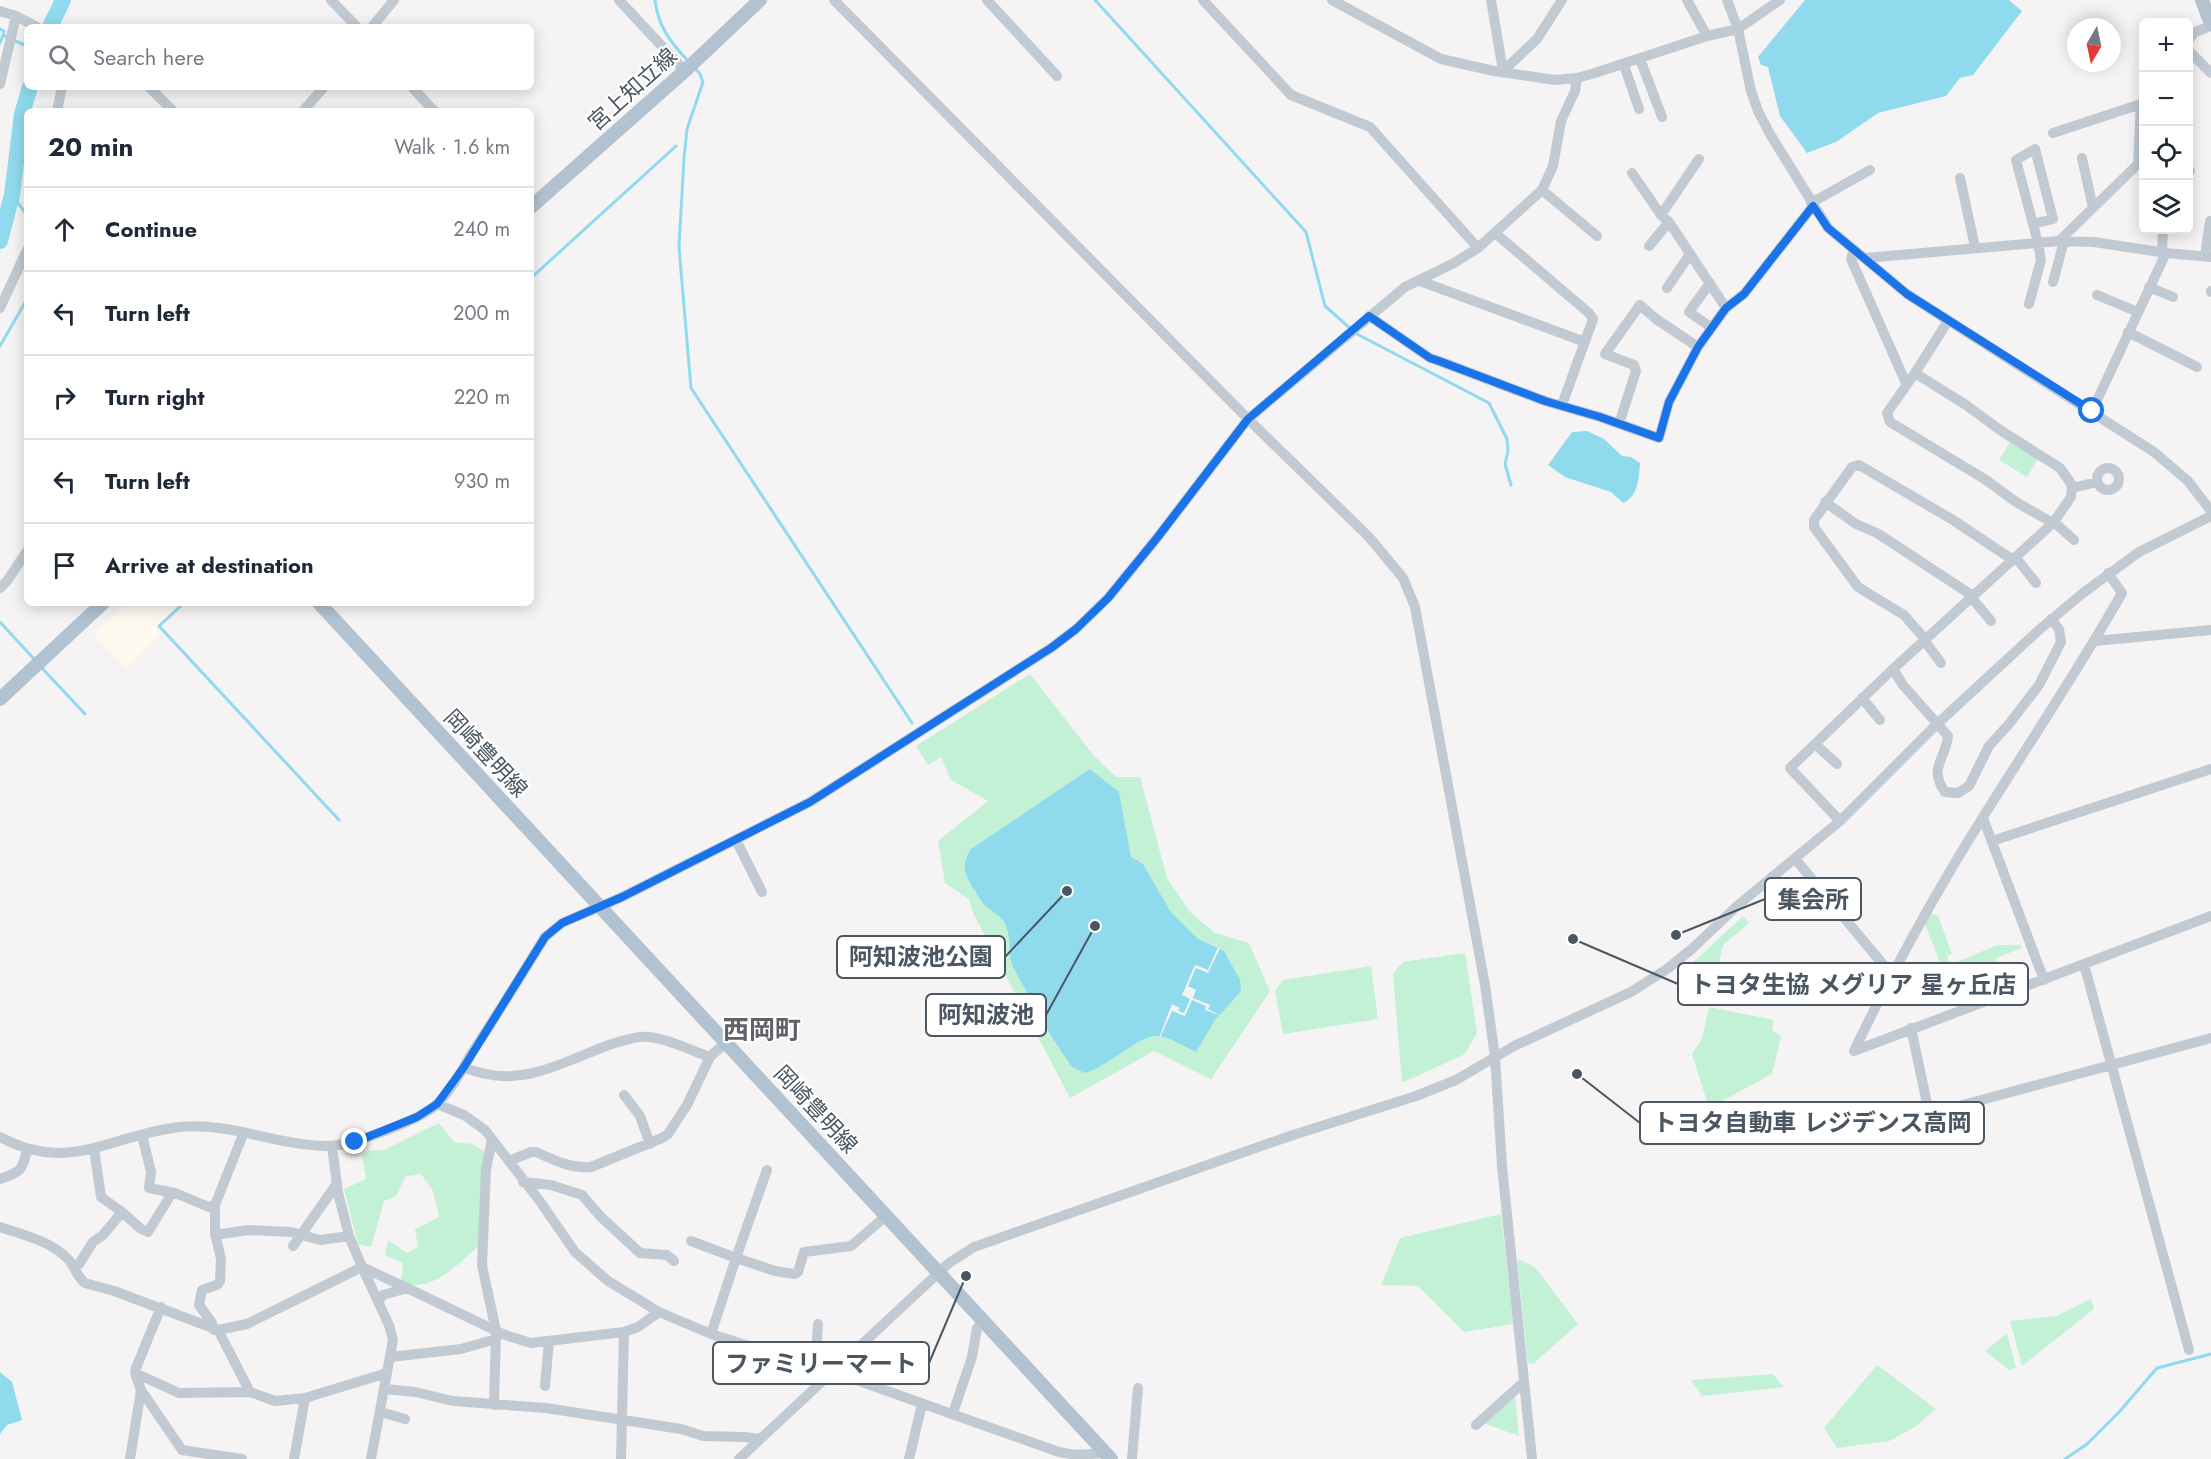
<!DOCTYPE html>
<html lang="en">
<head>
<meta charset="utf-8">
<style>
	:root { --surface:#fff; --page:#f2f2f3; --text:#1f2937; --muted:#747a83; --line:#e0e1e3 }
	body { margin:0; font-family:Jost,"Noto Sans JP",sans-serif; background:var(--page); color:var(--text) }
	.controls { position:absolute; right:18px; top:18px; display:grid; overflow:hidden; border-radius:9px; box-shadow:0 3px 15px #0003 }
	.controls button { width:54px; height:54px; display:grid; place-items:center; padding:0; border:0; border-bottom:2px solid var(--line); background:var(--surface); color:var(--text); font:30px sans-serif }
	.compass { position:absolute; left:2067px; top:18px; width:54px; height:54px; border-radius:50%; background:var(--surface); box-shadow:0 3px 15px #0003; rotate:189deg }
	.stop { position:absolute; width:18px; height:18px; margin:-14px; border:4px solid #1a73e8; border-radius:50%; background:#fff }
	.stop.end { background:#1a73e8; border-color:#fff; box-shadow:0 2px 6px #0008 }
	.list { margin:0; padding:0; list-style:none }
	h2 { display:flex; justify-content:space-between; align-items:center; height:78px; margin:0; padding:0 24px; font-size:26px }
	h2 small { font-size:20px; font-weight:400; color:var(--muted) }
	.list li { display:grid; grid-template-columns:39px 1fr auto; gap:18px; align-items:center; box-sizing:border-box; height:84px; padding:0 24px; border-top:2px solid var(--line) }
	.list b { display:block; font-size:22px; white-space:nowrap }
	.list em { font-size:20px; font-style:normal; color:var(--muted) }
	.icon { flex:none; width:33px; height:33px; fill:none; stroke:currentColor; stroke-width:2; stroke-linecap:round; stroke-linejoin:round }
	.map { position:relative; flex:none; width:2211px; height:1459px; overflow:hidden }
	.search { position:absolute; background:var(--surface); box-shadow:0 3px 15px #0003; left:24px; top:24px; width:510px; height:66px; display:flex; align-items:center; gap:15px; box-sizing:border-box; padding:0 21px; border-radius:9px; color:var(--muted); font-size:22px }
	.panel { position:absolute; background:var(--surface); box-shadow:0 3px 15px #0003; left:24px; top:108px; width:510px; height:498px; border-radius:9px }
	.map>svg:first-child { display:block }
	.commercial { fill:#fdf9ef }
	.green { fill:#c3f1d5 }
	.water { fill:#90daee }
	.pier { fill:#f5f3f3 }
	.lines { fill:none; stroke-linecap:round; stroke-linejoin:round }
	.stream { stroke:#90daee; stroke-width:3 }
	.river { stroke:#90daee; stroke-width:16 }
	.minor { stroke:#c1cad2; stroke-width:10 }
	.major { stroke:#b3c2d1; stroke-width:14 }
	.route { stroke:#1a73e8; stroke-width:8 }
	.labels { text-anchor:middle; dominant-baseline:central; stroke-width:4.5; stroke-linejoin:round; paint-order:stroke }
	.street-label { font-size:22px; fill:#4a5661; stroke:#fff }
	.quarter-label { font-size:26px; font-weight:bold; fill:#5f6368; stroke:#fff }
	.leader { fill:none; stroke:#4a5661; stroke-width:2 }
	.callout-dot { fill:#4a5661; stroke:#fff; stroke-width:2 }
	.callout { fill:#fff; stroke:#4a5661; stroke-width:2 }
	.callout-label { font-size:24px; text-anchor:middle; font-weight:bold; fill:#4a5661 }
</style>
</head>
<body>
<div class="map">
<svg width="2211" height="1459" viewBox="0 0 2211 1459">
	<rect width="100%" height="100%" fill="#f5f3f3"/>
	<!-- commercial -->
	<path class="commercial" d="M128,603H186L157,629L161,634L127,668L94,635Z"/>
	<!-- green -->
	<path class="green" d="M2010,442L2038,459L2027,477L1999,460Z
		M1030,674L1094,756L1116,777H1140L1167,878L1190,912L1215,933L1249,943L1270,991L1211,1079L1154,1051L1070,1098L972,911L969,899L945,883L938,841L988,801L951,780L941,757L928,765L916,746Z
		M1931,913L1938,916L1952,954L1947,956L1950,965L1997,945H2021L2022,948L1996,958L1997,961L1962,973L1972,1000L1963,1003L1960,999H1954L1925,924Z
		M1743,916L1749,923L1723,945L1710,1002L1702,1006L1684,971Z
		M1465,953L1477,1033L1465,1054L1402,1083L1393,974L1403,962Z
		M1371,966L1378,1019L1283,1034L1275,991L1283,980Z
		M1709,1007L1774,1020L1772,1030L1781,1036L1772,1074L1709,1108L1692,1054L1702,1039Z
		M439,1123L454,1142L472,1144L486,1152L479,1246C459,1263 430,1295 401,1282L403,1263L385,1255L388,1240L407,1253L418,1247L415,1229L439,1217L433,1191L421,1174L406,1176L396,1196L384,1201L371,1247L358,1244L344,1189L366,1179L362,1156L368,1151L384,1150Z
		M1501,1214L1513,1324L1464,1332L1418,1286L1381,1285L1400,1238Z
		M1517,1259L1535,1267L1578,1324L1533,1364L1528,1363Z
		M2091,1299L2094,1309L2022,1366L2010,1321L2056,1316Z
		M2007,1333L2016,1368L2009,1370L1985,1351Z
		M1877,1365L1936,1409L1915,1427L1889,1441L1837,1448L1824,1428Z
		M1773,1374L1784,1387L1702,1396L1691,1380Z
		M1515,1396L1519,1436L1483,1423Z"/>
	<!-- water -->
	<path class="water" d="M1805,0H2009L2022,11L1973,75L1960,78L1946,96L1878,113L1836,142L1807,153L1780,116L1768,67L1761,65L1758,57Z
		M1587,431L1604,439L1622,456L1631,457L1640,463C1639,478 1638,497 1623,503L1611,492L1565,477L1548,465L1572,432Z
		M1090,769L1119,792L1131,857L1143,864L1170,911L1198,939L1224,951L1240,980L1241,991L1215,1020L1196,1052C1185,1047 1169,1036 1156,1036C1140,1035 1105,1068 1085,1073L1072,1067L1051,1036L1012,965C1008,950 1012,932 1002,919C998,915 992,911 987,907C982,903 979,897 976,892C965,876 960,866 971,849Z
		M0,1372L12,1382L22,1420L7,1425L0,1434Z"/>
	<!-- pier -->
	<path class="pier" d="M1218,947L1220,948L1208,973L1196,968L1188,986L1196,990L1193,998L1210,1005L1208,1009L1222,1016L1205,1010L1206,1006L1192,1000L1185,1016L1172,1011L1160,1038H1159L1172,1004L1180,1008L1178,1011L1184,1013L1190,999L1182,995L1195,965L1208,970Z"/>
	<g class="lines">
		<!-- stream -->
		<path class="stream" d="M655,0C658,26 670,42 688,61
			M1095,0L1306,232L1325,306L1350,328
			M0,29L4,31L3,35L7,37
			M13,40L27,46
			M0,43L3,35
			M695,68L700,74L703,82L687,129L684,158L679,247L691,388L912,723
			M12,195L27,215
			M531,278L676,146
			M1355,333L1489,403L1507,439L1508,451L1505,464L1511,485
			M0,346L27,299
			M184,603L159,626L339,820
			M0,622L35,660
			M41,667L85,714
			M2065,1459L2087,1444L2120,1411L2157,1368L2211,1354"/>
		<!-- river -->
		<path class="river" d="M50,27L63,0
			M0,241L12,195L22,114L30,87"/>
		<!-- minor -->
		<path class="minor" d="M331,0L357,27
			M619,0L685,71
			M834,0L1248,419L1369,537L1403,578L1415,607L1485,985L1495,1057L1502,1166L1532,1459
			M987,0L1057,76
			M1203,0L1291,95L1370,127L1478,248
			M1332,0L1441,59L1494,71L1555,80L1577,78L1595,73L1707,36L1738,29L1780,0
			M1491,0L1503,71
			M1687,0L1707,36
			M1727,0L1738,29L1751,91L1758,111L1770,134L1828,228L1907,294L2154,452L2188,481L2211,511
			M0,11L16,16L37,27
			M372,27L394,0
			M2188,41L2195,32L2211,26
			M2188,48L2189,51L2211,73
			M1640,59L1662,117
			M1624,65L1639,109
			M1503,71L1537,39L1562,0
			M0,84L16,16
			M149,87L173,111
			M412,87L434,111
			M57,111L62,87
			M303,111L324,87
			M2053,133L2141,104L2138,164L2059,241
			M2082,158L2093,208
			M2188,170L2190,171
			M1632,173L1661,215L1669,222L1726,308
			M1960,178L1975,247
			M1542,190L1597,236
			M1811,203L1870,170
			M1661,215L1699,159
			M1495,233L1589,313L1593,319L1562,405
			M1649,246L1669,222
			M1854,249L1851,259L1906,383
			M2162,252L2163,230
			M2205,256L2210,221
			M1865,258L2059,241L2094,242L2166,253L2211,257
			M1420,281L1585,342
			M2053,282L2064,241
			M1710,283L1689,312L1712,328
			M2149,287L2173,297
			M1667,288L1690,254
			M2211,292V291
			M2097,295L2138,312
			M2029,304L2041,260L2038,243L2016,160L2035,149L2053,219L2033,224
			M0,308L27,250
			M1369,316L1430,358L1439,361L1545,401L1600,417L1659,438L1669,402L1698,347L1726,308L1744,294L1813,206
			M1948,321L1915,373L1887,413L1890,422L1986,480L2016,502L2053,523
			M2128,332L2197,367
			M2092,411L2166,253
			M1619,424L1636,371L1634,365L1605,354L1640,305L1656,319L1698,347
			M2097 479a11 11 0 1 1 22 0a11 11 0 1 1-22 0Z
			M2072,488L2097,482
			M1825,502L1856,524L1877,533L1973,596
			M2054,522L2074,540
			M2016,558L2036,583
			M0,588L7,581L27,551
			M1971,597L1991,621
			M1925,639L1904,615L1858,587L1814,527V520L1852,467L1859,465L1953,520L2013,560
			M1924,640L1941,663
			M2095,641L2211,630
			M1893,669L1903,685L1948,736C1945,761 1928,768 1945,792L1958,793L1969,786L1989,746L2009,724L2039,685L2061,642L2059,629L2051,619
			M1862,698L1880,720
			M1815,744L1837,764
			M1983,818L2044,980
			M1840,821L1790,768L1893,669L2053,523L2071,497L2072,485L2060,468L2000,430L1966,405L1915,373
			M736,840L762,892
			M1992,841L2211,769
			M1796,860L1891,974
			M2084,964L2189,1350
			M1911,1028L1929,1113
			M1854,1051C1885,986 1919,923 1956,861C2010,771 2070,685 2122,593L2108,573
			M1854,1051L2211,916
			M464,1067C471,1071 478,1072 486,1074C528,1084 570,1059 609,1045C619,1042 629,1038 640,1037C660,1035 690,1050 710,1057
			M624,1095L640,1116L650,1144
			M437,1104L464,1115L485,1130L539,1200L575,1252L608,1281L659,1312L711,1334L859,1381L1059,1452L1075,1455L1106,1453
			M1948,1109L2211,1038
			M142,1135L151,1172L149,1188L175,1193L209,1207L215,1205L244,1132
			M0,1137C69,1175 112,1134 180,1127C230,1122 278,1146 328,1146C351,1146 420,1120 437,1104C453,1089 463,1067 475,1048C499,1012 522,974 545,937L562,923L622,897L810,802L1051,648L1076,629L1108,598L1157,538L1248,419L1405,287L1454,263L1478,248L1542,190L1553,166L1561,121L1575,91L1577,78
			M492,1139L486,1170L482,1265L496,1331L494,1405
			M94,1148L101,1197L122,1212L141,1229L148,1232L172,1193
			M509,1161L531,1152H536C554,1160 571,1169 591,1167L662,1138L668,1134L687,1105L710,1057L725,1043
			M767,1170L736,1258L775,1271L794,1274L798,1272L804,1252L851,1246L886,1216
			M0,1179C21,1172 22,1171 27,1150
			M523,1182L551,1185L582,1195L600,1216L640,1253L667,1255L674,1261
			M0,1227C24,1235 51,1241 69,1260C75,1267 77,1277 85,1283L114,1291L218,1330L247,1324L362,1267L389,1325L393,1340L371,1459
			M215,1235L248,1230L291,1232L320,1240L349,1236L338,1193L332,1146
			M349,1236L362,1267L407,1288
			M691,1241L736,1258L711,1334
			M293,1246L336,1185
			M74,1268L79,1264L93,1242L103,1235L122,1212
			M378,1302L383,1295L407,1288L505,1335L531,1343L624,1332L638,1327L659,1312
			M161,1307L136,1368L135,1373L141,1390L182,1450L242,1459
			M214,1330L212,1323L199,1305L202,1290L217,1285L220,1281L221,1259L215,1233V1205
			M218,1330L250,1392
			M390,1357L461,1349L496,1339
			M815,1367L818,1324
			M135,1373L179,1393L250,1392L275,1401L305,1398L387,1373
			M545,1386L549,1341
			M385,1389L415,1392L453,1401L546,1408L681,1429L703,1436L744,1437L760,1439
			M381,1412L405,1419
			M953,1413L972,1357L977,1328L984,1321
			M1476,1425L1524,1382
			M130,1459L141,1390
			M294,1459L305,1398
			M621,1459L624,1332
			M739,1459L949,1263L974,1247L1290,1136L1416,1096L1456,1080L1514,1046L1631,992L1667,969L1693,948L1737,906L1840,821L1936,725L2040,629L2083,593L2139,552L2211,516
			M909,1459L922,1404
			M1132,1459L1138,1388"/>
		<!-- major -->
		<path class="major" d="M2202,0L2211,24
			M531,207L688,68L760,0
			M319,603L1111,1459
			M0,699L103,603"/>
	</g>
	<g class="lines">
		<!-- route -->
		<path class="route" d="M355,1142L417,1117L437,1104L464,1067L545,937L562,923L622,897L810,802L1051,648L1076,629L1108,598L1157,538L1248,419L1369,316L1430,358L1439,361L1545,401L1600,417L1659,438L1669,402L1698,347L1726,308L1744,294L1813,206L1828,228L1907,294L2092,411"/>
	</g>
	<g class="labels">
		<!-- street labels -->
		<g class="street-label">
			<text transform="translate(632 89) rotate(-42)">宮上知立線</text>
			<text transform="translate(486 753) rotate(47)">岡崎豊明線</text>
			<text transform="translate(816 1109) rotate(47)">岡崎豊明線</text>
		</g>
		<!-- quarter labels -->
		<g class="quarter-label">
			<text x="762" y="1030">西岡町</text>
		</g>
	</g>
	<!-- callouts -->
	<path class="leader" d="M1676 935L1765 899M1067 891L1005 957M1573 939L1678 984M1095 926L1046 1015M1577 1074L1640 1123M966 1276L929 1363"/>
	<g class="callout-dot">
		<circle cx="1676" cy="935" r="6"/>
		<circle cx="1067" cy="891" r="6"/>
		<circle cx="1573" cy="939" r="6"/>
		<circle cx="1095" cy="926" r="6"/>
		<circle cx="1577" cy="1074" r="6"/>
		<circle cx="966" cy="1276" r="6"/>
	</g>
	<g class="callout">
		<rect x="1765" y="878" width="96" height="42" rx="6"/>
		<rect x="837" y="936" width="168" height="42" rx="6"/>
		<rect x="1678" y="963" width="350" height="42" rx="6"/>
		<rect x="926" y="994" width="120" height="42" rx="6"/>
		<rect x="1640" y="1102" width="344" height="42" rx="6"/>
		<rect x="713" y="1342" width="216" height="42" rx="6"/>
	</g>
	<g class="callout-label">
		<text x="1813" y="908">集会所</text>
		<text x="921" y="965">阿知波池公園</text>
		<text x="1853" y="993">トヨタ生協 メグリア 星ヶ丘店</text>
		<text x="986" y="1023">阿知波池</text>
		<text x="1812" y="1131">トヨタ自動車 レジデンス高岡</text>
		<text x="821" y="1372">ファミリーマート</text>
	</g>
</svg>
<div class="controls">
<button>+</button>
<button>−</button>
<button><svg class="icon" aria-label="locate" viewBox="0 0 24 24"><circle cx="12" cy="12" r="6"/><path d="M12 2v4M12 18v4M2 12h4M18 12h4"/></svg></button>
<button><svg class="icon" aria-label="layers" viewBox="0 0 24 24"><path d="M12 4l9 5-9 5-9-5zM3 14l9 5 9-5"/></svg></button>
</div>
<svg class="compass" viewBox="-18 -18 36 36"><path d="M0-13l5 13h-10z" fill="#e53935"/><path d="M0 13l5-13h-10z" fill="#747a83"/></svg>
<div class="stop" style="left:2092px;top:411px"></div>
<div class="stop end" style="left:355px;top:1142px"></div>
<div class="search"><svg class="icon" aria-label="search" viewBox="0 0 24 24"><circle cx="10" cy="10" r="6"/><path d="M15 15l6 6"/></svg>Search here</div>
<section class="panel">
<h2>20 min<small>Walk · 1.6 km</small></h2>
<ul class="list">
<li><svg class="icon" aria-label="ahead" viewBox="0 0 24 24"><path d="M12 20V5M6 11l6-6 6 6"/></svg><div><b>Continue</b></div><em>240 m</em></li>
<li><svg class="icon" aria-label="left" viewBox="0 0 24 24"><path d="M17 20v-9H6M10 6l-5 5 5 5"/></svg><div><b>Turn left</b></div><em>200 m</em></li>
<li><svg class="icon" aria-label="right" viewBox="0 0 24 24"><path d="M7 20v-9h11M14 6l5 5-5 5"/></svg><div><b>Turn right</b></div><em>220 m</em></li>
<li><svg class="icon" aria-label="left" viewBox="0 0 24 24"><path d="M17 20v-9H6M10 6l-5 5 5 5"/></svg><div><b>Turn left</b></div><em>930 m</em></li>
<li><svg class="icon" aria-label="arrive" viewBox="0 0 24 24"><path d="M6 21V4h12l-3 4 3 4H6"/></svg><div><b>Arrive at destination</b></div></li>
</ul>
</section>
</div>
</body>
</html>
